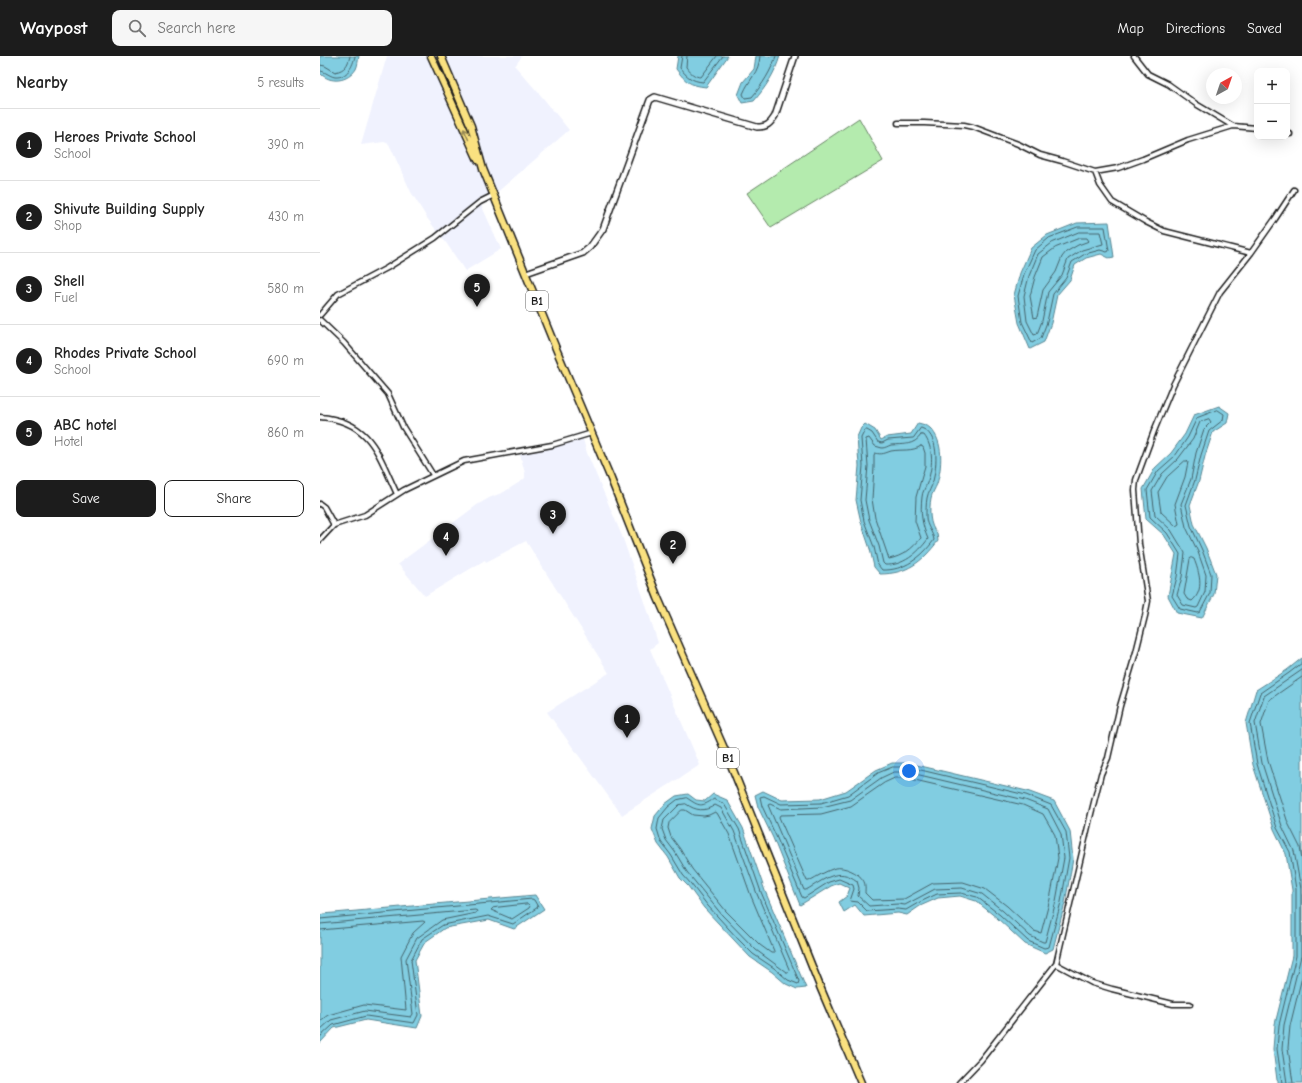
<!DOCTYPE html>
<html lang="en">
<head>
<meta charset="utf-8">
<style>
	:root { --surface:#fff; --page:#f6f6f6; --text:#222; --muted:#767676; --line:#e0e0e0; --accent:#1c1c1c }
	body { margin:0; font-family:"Comic Neue",sans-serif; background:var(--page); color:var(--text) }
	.controls { position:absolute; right:12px; top:12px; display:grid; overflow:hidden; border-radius:8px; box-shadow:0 4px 16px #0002 }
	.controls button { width:36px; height:36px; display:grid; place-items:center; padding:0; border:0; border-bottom:1px solid var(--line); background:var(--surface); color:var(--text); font:20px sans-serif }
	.compass { position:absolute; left:886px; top:12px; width:36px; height:36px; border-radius:50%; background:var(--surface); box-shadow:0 4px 16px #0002; rotate:40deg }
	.you { position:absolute; left:589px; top:715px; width:14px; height:14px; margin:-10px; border:3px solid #fff; border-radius:50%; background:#1a73e8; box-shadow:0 0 0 6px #1a73e833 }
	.badge { display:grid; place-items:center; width:26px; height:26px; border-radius:50%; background:var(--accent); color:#fff; font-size:13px; font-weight:700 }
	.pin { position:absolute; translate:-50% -33px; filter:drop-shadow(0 1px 2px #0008) }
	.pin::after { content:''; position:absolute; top:21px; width:14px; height:12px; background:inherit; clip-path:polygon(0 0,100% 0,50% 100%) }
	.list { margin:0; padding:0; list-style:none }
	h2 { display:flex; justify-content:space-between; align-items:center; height:52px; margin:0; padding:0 16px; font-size:17px }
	h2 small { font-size:13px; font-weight:400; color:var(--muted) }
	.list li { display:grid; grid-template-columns:26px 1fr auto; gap:12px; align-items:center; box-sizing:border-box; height:72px; padding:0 16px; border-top:1px solid var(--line) }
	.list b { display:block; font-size:15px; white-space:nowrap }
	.list p { margin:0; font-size:13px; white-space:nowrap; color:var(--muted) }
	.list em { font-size:13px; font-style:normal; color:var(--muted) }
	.actions { display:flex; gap:8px; padding:12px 16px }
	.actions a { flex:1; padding:9px 0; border:1px solid var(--accent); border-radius:8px; text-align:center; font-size:14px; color:var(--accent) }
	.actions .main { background:var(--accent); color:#fff }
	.icon { flex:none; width:22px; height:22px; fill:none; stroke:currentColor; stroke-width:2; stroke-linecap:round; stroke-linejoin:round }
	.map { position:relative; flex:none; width:982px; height:1027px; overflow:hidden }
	header { display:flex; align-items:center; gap:24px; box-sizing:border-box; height:56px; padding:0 20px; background:var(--accent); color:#fff }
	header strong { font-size:19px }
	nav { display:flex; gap:22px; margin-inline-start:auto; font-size:14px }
	.search { width:280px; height:36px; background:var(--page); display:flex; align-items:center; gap:10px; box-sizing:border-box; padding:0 14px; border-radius:8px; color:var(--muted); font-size:15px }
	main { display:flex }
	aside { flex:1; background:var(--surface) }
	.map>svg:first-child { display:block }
	.built { fill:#f0f2fe }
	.green { fill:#b4ebae; stroke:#688465 }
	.water { fill:#81cde1; stroke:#598692 }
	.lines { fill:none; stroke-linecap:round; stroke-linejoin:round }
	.shore { stroke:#44636b; stroke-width:1 }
	.minor-casing { stroke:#1c1c1c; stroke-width:7 }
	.tertiary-casing { stroke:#1c1c1c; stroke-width:8 }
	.primary-casing { stroke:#1c1c1c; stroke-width:9 }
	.minor { stroke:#fff; stroke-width:4 }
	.tertiary { stroke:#fff; stroke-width:5 }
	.primary { stroke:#fae180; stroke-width:6 }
	.oneway { stroke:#968853 }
	.labels { text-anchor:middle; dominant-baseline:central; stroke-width:3.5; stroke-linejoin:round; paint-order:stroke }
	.shield { fill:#fff; stroke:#606060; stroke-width:1 }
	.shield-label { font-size:12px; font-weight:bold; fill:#1c1c1c }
</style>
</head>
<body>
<header>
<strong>Waypost</strong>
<div class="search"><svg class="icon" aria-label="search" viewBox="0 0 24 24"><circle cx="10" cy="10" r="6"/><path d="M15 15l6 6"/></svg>Search here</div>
<nav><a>Map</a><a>Directions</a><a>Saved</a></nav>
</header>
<main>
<aside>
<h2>Nearby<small>5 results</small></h2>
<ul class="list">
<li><span class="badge">1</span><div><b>Heroes Private School</b><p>School</p></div><em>390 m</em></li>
<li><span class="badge">2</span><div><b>Shivute Building Supply</b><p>Shop</p></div><em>430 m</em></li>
<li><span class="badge">3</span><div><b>Shell</b><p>Fuel</p></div><em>580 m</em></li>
<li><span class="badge">4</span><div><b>Rhodes Private School</b><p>School</p></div><em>690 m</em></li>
<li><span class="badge">5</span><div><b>ABC hotel</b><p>Hotel</p></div><em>860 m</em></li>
</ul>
<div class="actions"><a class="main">Save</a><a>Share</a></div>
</aside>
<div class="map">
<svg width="982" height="1027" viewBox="0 0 982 1027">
	<rect width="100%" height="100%" fill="#fff"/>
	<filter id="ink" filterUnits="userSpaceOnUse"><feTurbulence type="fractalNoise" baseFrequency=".025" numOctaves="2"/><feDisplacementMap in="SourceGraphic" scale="8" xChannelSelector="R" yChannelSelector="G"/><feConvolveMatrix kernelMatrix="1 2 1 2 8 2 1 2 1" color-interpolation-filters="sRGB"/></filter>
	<g filter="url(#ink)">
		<!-- built -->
		<path class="built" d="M67,0H202L195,10L223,42L249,74L174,139L160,146L181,193L145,215L127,188L107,162L91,136L69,88L64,86L41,89Z
			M262,380L267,397L302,480L324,543L338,587L330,593L380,709L302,759L227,656L289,617L206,485L166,506L165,504L105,540L78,508L157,449L169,442L184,436L203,424L205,422V417L199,395Z"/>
		<!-- green -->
		<path class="green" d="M539,62L563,105L451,172L427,137Z"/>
		<!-- water -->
		<path class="water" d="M0,0H39C38,4 38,9 36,13C28,26 10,28 0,17Z
			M358,0H408L386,31C369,29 366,26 356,13Z
			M436,0H460C455,17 446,31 434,45L422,47L418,39L423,26L434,13Z
			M789,166L794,201L789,202L781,198L766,202L755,209L750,224L737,239L731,267L724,286L710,293L699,267L694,239L700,217L711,192L727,179L757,167Z
			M899,350L909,357L907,367L893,376L885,400L879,425L870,449L874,468L886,492L896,518L894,538L882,562L857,557L848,540L856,498L844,479L826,463L823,433L835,412L851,397L865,378L874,359Z
			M598,367C602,368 607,369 610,372C624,385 622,411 617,428C615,433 612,437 611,442C609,453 609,470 617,477L618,485C602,506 587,518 560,518L554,511L550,493L541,466L536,444L539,410L537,381L541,372L545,368L555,374L561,384L567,381L591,378Z
			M982,602V1027H959L957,1024L953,993L955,968L972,900V834L966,798L954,773L933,709L926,667L936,634L967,614Z
			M572,707H588L707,735L734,745L750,775L753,803L745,847L733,893L725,897L705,888L677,862L656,845L640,840L618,842L600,850L587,859L578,857L544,860L535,849L524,856L519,846L527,840L530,832L519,827L511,830L480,849L453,782L438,751L435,739L443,735L462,744L500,743L526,735L556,714Z
			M368,738L376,744L385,745L393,738L407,744L423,772L445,835L486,932L477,933L466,928L452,916L430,901L384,852L368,830L360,822L348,801L338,788L332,773L335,760L345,748L356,740Z
			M215,839L224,853L194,873L169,864L125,872L105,886L95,904L102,960L97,972L46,964L14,972L0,987V860L3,858Z"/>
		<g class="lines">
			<!-- shore -->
			<path class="shore" d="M362,0L360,12C367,21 372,25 383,26L403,0
				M367,0L366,11C370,16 374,21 381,21L397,0
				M440,0C439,17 429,23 423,38L425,42L432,41C443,28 451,15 456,0
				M0,9L5,10L15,16C25,14 28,9 30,0
				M0,15C5,15 9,20 15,21C27,22 33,10 35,0
				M758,171H785L789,195L787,196L780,194L765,198L752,206L746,222L733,238L727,266L721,282L712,287L702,266L698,240L704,218L715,194L729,182Z
				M759,176H780L783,188L762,194L748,203L742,219L728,236L722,265L717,278L714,279L707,265L704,240L709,220L718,198L732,187Z
				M760,182H767L769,185L758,189L746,196L742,201L736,216L723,234L717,261L714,262L710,240L715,221L723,201L735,192Z
				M898,354L904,358L903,364L889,375L881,399L875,424L866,449L871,470L882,494L891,518L890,537L880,556L878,557L860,553L852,540L857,521L860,498L847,477L830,461L827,434L838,415L855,400L868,381L877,362Z
				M889,363L891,366L884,373L876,397L871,423L861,448L866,471L878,496L886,519L885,536L878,551L876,552L863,549L857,539L862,521L865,497L851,474L835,459L832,435L842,418L858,403L873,383L880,366Z
				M601,372C620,378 617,410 613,425C612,431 608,436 607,442C606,448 606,455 606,461C606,470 613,476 614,484C602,501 584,515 562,514L558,509L554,491L544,465L540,444L543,410L541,382L545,374H547L552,377L558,386L562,387L568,384L593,382Z
				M601,379H604C614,392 613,412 607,427C606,431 602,436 602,441C600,457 602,469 608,483C598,497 583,510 565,509L563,507L559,490L549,464L545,444L548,410L546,383L549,382L555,390L562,392C565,392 568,390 571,389C583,388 594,390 601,379Z
				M601,390L603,391L605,397V410L596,441L595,465L601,482C592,493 583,500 569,503L555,462L552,443L554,411V399L555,397C562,399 565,397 571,395C582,393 592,396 601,390Z
				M865,405H867L868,406L865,421L855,448L859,468L856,470L841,456L838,436L847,421Z
				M872,502L874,503C879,516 885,534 872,545L867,543L864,538L870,503Z
				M982,621L949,644L941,668L948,705L968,767L980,791L982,803
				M573,711H588L706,739L731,749L746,776L749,802L741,846L729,891L724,892L708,885L680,859L657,841L641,837L617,838L598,847L586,854L578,853L547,855L538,846L530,845L534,833L533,829L519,823L509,826L484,842L482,841L456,780L442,750L440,741L444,740L461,748L501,747L528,739L558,717Z
				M574,716H587L705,744L728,753L741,778L744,802L736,845L725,886H723L710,880L683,855L662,838L642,832L615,833L585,849L578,848L549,850L538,840L539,832L537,825C518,810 504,824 486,834H484L448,749L450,748L461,753L502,751L530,744L561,722Z
				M575,722H586L703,749L723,758L735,779L738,802L730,843L721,877L714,875L687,850L665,833L643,826L613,827L584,843L552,844L545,837C545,833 546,828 543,824C539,817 524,810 515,812C506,815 498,820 489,825H487L459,761L460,759L501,758L531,750L564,727Z
				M367,742C380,751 381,751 394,743L404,748L419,773L441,836L479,925L478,928L468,924L454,912L433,898L419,884L388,850L371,828L363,819L351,799L341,786L337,773L339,762L348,751L357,744Z
				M366,748C376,755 385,756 395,749L401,752L414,775L437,838L469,913L468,916H466L436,894L402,859L367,816L355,796L346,784L342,773L344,764L359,749Z
				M362,754H365L373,759L384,760L389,759L395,756L397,757L409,778L431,840L454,895V897H451L440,889L406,855L372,813L360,793L351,781L348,772L349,767Z
				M208,848L210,850L209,852L192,863L171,854L173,852Z
				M0,863L212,843L214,844L218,851L193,868L168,860L123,869L102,883L91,904L98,959L94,967L46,960L13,969L0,981
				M0,868L155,854L157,855L156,857L122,864L97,882L86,903L93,958L91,961L45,955L11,964L0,974
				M0,874L103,865L105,866L93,877L81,900L86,954L44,949L8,959L0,965
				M962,1027L957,993L959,969L976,900V833L970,796L957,772L937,708L930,667L940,637L969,617L982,607
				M967,1027L962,993L964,969L981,900V833L974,795L962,770L942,707L935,667L944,640L982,614
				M973,1027L968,992L970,970L982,921"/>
			<!-- minor casing -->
			<g class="minor-casing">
				<path id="minor" d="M814,0L828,18L848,28L876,48L913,70
					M578,67H604L644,69L653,71L698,88L720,99L742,105L775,116L798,112L823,103L868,84L913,70L937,72
					M967,78H970
					M775,116L780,129L792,146L826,166L844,175L931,197
					M0,259L18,238L67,212L115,182L160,146L174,139
					M0,264L24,287L68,338L83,371L113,419
					M0,361C51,365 58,398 77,438
					M0,448L4,451L14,469
					M0,484L14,469L45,459L84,434L144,405L232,389L272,377
					M736,908L772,927L792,933L853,948H870
					M639,1027L661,1004L736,908L770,762L781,718L788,702L800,650L816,596L825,560L828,545L819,488L815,434L816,424L834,375L853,329L900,236L931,197L955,163L974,134"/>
			</g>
			<!-- tertiary casing -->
			<g class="tertiary-casing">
				<path id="tertiary" d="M206,217L263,197L270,191L283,173L330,44L335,41L437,71C447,71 450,68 455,60L475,0"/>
			</g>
			<!-- primary casing -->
			<g class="primary-casing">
				<path id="primary" d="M111,0L158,104
					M121,0L151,70L163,113L237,295L291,423L338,542L407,699L501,933L541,1027"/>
			</g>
			<!-- minor -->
			<use href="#minor" class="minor"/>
			<!-- tertiary -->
			<use href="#tertiary" class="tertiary"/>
			<!-- primary -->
			<use href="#primary" class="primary"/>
		</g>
		<!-- one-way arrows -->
		<defs><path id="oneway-shaft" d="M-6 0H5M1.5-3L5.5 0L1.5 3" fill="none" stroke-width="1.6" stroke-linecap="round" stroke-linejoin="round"/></defs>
		<use class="oneway" href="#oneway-shaft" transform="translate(146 78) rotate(-114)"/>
	</g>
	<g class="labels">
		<!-- shield labels -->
		<g class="shield">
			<rect x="206" y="235" width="22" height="20" rx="3"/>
			<rect x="397" y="692" width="22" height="20" rx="3"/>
		</g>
		<g class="shield-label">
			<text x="217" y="245">B1</text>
			<text x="408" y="702">B1</text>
		</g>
	</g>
</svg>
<div class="controls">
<button>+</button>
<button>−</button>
</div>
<svg class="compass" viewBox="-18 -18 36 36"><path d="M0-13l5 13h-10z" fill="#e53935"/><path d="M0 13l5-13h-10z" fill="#767676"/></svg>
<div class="you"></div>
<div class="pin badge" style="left:307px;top:682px">1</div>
<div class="pin badge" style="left:353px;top:508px">2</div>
<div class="pin badge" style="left:233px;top:478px">3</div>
<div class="pin badge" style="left:126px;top:500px">4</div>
<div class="pin badge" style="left:157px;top:251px">5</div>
</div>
</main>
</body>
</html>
